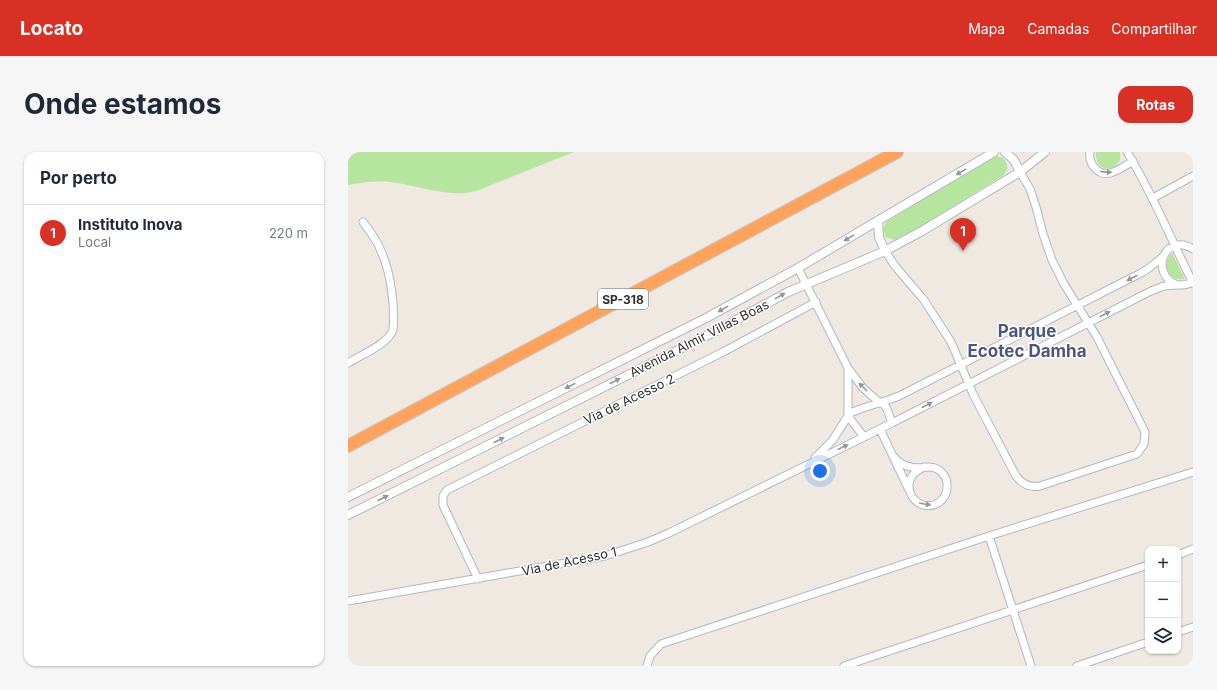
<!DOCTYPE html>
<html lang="pt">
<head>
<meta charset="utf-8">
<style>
	:root { --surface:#fff; --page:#f6f6f7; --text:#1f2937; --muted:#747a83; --line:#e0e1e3; --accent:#d93025 }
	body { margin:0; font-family:Inter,sans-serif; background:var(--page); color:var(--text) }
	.controls { position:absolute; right:12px; bottom:12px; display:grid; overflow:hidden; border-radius:8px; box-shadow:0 1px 3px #0004 }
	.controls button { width:36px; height:36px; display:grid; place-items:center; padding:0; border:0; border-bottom:1px solid var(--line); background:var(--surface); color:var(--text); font:20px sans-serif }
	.you { position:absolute; left:472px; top:319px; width:14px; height:14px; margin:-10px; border:3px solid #fff; border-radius:50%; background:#1a73e8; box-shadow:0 0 0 6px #1a73e833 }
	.badge { display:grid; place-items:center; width:26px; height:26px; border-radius:50%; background:var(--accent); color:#fff; font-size:13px; font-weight:700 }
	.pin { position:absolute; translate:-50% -33px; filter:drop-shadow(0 1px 2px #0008) }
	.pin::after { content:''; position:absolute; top:21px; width:14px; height:12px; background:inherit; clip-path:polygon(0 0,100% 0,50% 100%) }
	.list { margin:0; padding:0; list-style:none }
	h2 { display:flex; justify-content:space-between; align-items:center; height:52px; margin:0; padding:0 16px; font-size:17px }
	h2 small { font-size:13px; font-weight:400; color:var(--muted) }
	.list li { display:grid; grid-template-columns:26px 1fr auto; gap:12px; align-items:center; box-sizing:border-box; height:56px; padding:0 16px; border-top:1px solid var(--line) }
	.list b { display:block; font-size:15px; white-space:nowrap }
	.list p { margin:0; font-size:13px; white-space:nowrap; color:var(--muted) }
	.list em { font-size:13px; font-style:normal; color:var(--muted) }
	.icon { flex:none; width:22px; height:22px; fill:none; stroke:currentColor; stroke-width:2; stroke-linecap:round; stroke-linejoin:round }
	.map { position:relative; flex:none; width:845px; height:514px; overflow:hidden; border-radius:12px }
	header { display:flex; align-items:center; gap:24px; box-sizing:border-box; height:56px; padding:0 20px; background:var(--accent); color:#fff }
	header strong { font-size:19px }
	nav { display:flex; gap:22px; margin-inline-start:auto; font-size:14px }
	.intro { display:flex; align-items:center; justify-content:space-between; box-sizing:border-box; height:96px; padding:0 24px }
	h1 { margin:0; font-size:28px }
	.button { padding:10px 18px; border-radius:12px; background:var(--accent); color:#fff; font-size:14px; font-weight:700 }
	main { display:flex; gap:24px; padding:0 24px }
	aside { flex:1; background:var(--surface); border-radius:12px; box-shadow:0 1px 3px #0004 }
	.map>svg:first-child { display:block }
	.green { fill:#b6e59e }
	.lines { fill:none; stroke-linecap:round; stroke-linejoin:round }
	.minor-casing { stroke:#b4b7c1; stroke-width:9 }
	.tertiary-casing { stroke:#b4b7c1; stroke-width:10 }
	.motorway-casing { stroke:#c9c9c9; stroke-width:14 }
	.minor { stroke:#fff; stroke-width:7 }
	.tertiary { stroke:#fff; stroke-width:8 }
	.motorway { stroke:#ffa35c; stroke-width:12 }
	.oneway { fill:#969696 }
	.labels { text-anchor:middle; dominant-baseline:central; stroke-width:3; stroke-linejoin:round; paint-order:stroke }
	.shield { fill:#fff; stroke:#6d6d6d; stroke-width:1 }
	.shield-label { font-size:12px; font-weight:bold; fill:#2e2e2e }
	.street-label { font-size:13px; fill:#2e2e2e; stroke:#fff }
	.district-label { font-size:17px; font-weight:bold; fill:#4d5680; stroke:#fff }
</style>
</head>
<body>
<header>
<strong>Locato</strong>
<nav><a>Mapa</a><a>Camadas</a><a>Compartilhar</a></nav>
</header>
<div class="intro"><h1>Onde estamos</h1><a class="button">Rotas</a></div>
<main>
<aside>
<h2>Por perto<small></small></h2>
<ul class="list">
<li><span class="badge">1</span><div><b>Instituto Inova</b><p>Local</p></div><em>220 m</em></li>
</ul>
</aside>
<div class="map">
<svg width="845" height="514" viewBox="0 0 845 514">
	<rect width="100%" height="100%" fill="#efe9e1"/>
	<!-- green -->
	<path class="green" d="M0,0H226L128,39C104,46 74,35 49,31C33,28 16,30 0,33Z
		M748,0H772V8C764,23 746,17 748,0Z
		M648,4L655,6C660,12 661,17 656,23L577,72L546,88L538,85L535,77L538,70L645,5Z
		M824,101L837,127C821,130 812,113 824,101Z"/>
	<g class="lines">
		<!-- minor casing -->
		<g class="minor-casing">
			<path id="minor" d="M742,0C740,13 752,26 765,20C772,18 778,13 785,9
				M779,0C805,42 823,88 845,131
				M805,46L845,24
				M845,97C840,94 836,92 830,93C801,99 815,145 845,130
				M537,99L547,114L576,148L603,190L625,242L668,324C674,332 681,336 692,334L789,302L796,292L797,280L749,185L716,132L704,108L695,82L688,55L682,37L672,20
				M450,116L500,216L515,236L532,251
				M0,211C13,203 40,192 45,178C47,154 43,121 33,99C29,88 22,79 15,70
				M500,217V262
				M535,251L539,257L544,271L516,285L500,264V262C517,254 534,251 551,244L793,121L801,116L816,104
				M544,271L803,139L816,134L830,133
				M532,277L560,336
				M545,304C550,310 555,314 563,315C569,317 575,315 581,315C592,315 600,325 599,335C599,341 596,347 590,351C568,364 545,328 576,315
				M467,306L484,289L500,264
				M641,384L683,514
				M830,403L845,397
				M130,427L95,353V344L99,338L375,200L468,150
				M0,449L257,404L300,390L321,381L516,285
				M830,480L845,475
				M299,514L302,504L313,492L641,384L845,320
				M496,514L800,413
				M729,514L800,490"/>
		</g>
		<!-- tertiary casing -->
		<g class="tertiary-casing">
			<path id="tertiary" d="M657,0L666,8L672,20
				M530,69L531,85L537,99
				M0,345L360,165L450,116L646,0
				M0,363L368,179L440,140L537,99L574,79L672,20L697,0"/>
		</g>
		<!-- motorway casing -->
		<g class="motorway-casing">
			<path id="motorway" d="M0,294L549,0"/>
		</g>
		<!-- minor -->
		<use href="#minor" class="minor"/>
		<!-- tertiary -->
		<use href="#tertiary" class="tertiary"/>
		<!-- motorway -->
		<use href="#motorway" class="motorway"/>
	</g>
	<!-- one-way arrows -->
	<defs><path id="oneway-solid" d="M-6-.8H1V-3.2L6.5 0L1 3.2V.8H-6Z"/></defs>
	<g class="oneway">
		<use href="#oneway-solid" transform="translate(613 20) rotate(149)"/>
		<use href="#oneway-solid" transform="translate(758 20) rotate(5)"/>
		<use href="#oneway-solid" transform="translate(501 86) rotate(149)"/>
		<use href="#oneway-solid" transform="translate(784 126) rotate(153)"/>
		<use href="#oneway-solid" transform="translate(432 144) rotate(-29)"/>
		<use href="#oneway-solid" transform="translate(375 157) rotate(151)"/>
		<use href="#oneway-solid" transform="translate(757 162) rotate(-27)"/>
		<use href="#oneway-solid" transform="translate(267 229) rotate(-27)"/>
		<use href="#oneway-solid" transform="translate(222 234) rotate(153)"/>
		<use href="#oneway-solid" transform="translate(515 235) rotate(-135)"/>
		<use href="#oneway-solid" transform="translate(579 253) rotate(-27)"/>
		<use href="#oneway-solid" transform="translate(151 288) rotate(-27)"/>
		<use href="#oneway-solid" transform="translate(495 295) rotate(-26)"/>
		<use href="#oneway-solid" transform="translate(35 346) rotate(-27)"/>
		<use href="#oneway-solid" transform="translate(577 352) rotate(10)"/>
	</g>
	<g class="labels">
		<!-- shield labels -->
		<rect class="shield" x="250" y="137" width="50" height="20" rx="3"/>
		<g class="shield-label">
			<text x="275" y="147">SP-318</text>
		</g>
		<!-- street labels -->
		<g class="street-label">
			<text transform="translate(351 186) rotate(-27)">Avenida Almir Villas Boas</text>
			<text transform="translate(281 247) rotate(-26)">Via de Acesso 2</text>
			<text transform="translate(221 409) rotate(-12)">Via de Acesso 1</text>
		</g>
		<!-- district labels -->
		<g class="district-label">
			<text x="679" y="179">Parque<tspan x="679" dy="20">Ecotec Damha</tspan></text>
		</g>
	</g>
</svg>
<div class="controls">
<button>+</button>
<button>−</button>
<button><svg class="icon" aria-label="layers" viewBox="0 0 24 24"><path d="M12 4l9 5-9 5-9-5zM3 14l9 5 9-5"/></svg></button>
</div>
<div class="you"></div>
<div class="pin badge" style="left:615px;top:99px">1</div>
</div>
</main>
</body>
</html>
